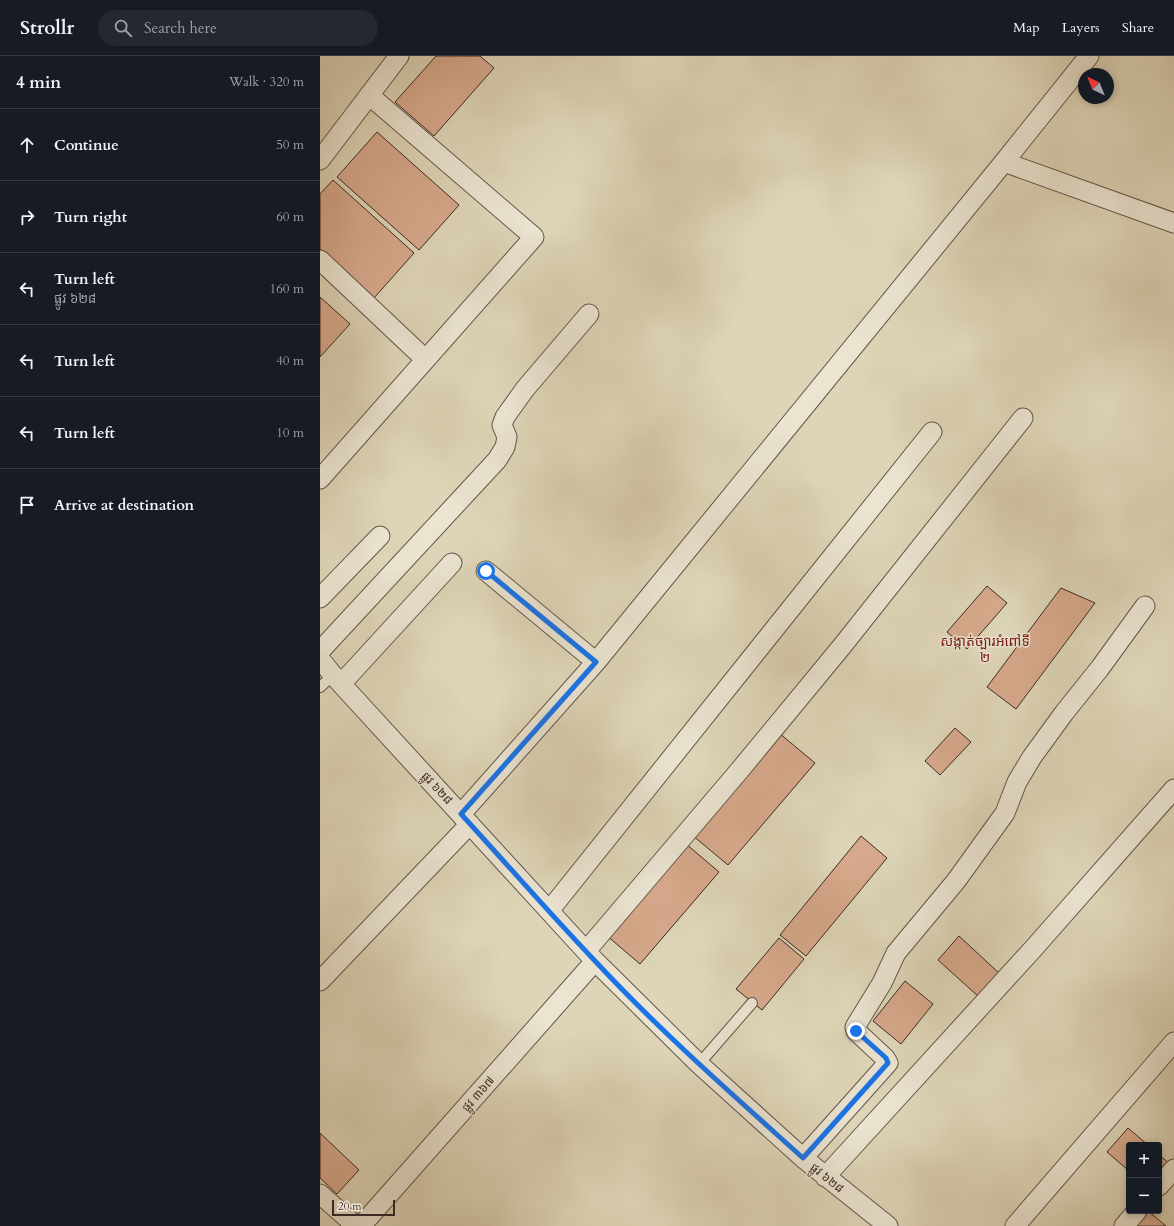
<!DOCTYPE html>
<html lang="en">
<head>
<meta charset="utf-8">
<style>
	:root { --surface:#171b24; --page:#242831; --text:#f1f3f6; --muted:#9ea1a6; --line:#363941 }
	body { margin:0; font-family:Cardo,"Noto Sans Khmer",serif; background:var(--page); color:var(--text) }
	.controls { position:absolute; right:12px; bottom:12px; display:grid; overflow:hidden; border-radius:4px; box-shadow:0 2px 6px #0003 }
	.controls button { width:36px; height:36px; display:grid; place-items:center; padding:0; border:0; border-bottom:1px solid var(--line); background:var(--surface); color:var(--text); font:20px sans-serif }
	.compass { position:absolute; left:758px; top:12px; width:36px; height:36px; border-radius:50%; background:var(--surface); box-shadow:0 2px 6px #0003; rotate:317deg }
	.scale { position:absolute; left:12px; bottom:10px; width:63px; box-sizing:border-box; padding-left:4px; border:2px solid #3c2a24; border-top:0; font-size:11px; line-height:14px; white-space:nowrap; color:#3c2a24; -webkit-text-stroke:3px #eae4d1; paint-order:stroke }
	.stop { position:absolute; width:12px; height:12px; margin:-9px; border:3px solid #1a73e8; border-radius:50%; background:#fff }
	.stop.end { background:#1a73e8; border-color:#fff; box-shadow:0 1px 4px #0008 }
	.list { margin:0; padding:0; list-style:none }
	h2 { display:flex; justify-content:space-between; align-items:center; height:52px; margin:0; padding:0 16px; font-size:17px }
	h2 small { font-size:13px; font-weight:400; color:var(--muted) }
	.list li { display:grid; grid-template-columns:26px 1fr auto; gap:12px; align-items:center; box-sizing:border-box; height:72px; padding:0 16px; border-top:1px solid var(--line) }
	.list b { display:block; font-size:15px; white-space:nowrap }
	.list p { margin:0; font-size:13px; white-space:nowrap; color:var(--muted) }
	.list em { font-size:13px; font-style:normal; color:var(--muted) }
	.icon { flex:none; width:22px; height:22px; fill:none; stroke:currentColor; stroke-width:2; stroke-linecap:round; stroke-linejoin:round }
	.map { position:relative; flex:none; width:854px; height:1170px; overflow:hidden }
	header { display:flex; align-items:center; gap:24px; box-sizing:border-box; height:56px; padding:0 20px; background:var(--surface); border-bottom:1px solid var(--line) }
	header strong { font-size:19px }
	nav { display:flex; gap:22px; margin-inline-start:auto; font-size:14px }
	.search { width:280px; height:36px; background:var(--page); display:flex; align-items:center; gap:10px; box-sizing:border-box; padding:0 14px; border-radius:22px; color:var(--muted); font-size:15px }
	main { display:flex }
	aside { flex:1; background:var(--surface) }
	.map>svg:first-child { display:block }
	.building { fill:#d7a98c; stroke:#3c2a24 }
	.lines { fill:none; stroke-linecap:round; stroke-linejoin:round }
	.service-casing { stroke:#645549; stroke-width:12 }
	.minor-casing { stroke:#645549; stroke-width:21 }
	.service { stroke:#eae4d1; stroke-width:10 }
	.minor { stroke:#eae4d1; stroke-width:19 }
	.route { stroke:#1a73e8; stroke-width:5 }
	.labels { text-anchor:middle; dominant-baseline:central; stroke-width:3; stroke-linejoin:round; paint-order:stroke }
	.street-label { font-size:12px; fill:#3c2a24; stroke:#eae4d1 }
	.quarter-label { font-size:14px; fill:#7a1f14; stroke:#eae4d1 }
</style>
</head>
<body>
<header>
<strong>Strollr</strong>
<div class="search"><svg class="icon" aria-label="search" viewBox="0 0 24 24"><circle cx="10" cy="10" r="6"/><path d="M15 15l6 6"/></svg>Search here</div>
<nav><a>Map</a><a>Layers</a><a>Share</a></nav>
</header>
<main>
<aside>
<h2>4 min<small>Walk · 320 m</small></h2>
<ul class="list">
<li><svg class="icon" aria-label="ahead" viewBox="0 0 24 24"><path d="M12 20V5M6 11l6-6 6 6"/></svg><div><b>Continue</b></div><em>50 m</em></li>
<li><svg class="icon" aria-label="right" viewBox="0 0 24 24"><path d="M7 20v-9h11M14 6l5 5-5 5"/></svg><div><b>Turn right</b></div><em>60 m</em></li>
<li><svg class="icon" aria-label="left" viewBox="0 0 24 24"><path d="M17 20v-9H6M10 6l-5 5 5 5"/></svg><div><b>Turn left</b><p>ផ្លូវ ៦២៨</p></div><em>160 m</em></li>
<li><svg class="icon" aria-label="left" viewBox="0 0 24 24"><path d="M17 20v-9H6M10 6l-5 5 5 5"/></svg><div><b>Turn left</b></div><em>40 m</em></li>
<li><svg class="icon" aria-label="left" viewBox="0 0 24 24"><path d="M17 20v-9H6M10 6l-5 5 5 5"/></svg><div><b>Turn left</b></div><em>10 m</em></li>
<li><svg class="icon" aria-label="arrive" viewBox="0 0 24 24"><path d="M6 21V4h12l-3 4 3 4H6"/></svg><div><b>Arrive at destination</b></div></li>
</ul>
</aside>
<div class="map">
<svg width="854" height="1170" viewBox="0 0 854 1170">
	<rect width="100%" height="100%" fill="#ded5b8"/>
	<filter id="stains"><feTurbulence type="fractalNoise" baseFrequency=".005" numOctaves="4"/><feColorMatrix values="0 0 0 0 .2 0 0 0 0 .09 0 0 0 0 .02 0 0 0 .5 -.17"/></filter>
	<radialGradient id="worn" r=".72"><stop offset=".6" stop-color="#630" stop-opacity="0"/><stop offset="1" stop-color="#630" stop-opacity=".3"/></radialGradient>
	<!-- building -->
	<path class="building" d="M116,0H160L174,12L114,80L75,46Z
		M57,76L139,149L99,194L17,121Z
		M13,124L94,197L54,242L0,193V138Z
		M0,241L30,268L0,301Z
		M667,530L687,547L647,593L627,576Z
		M741,532L775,547L696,653L667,631Z
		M635,672L651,686L620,719L605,705Z
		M459,677L495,707L408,809L372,779Z
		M541,780L567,802L486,900L460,879Z
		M365,787L399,816L320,908L286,879Z
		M639,880L680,918L659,941L618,904Z
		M459,882L484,903L442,954L416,933Z
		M585,925L613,948L581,988L553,965Z
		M808,1072L828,1089H809V1115L787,1096Z
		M0,1077L39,1114L17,1138L0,1122Z
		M839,1099L850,1108L839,1120Z
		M827,1155H828L846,1170H814Z"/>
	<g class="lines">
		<!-- service casing -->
		<g class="service-casing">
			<path id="service" d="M0,631L13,619
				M379,1008L432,947"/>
		</g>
		<!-- minor casing -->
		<g class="minor-casing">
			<path id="minor" d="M0,104L79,0
				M684,106L854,167
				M0,204L105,303
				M0,423L214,181L49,39
				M166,515L276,606
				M0,542L60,480
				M0,595L177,404L185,391L187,381L182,369L185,361L205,333L269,258
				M0,603L13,619L275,905L379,1008L483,1102L568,1170
				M21,628L132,507
				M141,758L276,606L684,106L769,0
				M229,855L612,376
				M266,895L419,715L523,589L703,362
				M0,925L150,768
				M483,1102L568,1007L565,1002L536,975L535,971L562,927L576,897L636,825L685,757L697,726L712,701L744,657L780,612L825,550
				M505,1121L713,893L854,733
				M839,1130L854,1113
				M0,1138L36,1170
				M41,1170L275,905
				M695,1170L854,986
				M804,1170L817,1155"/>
		</g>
		<!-- service -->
		<use href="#service" class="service"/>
		<!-- minor -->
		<use href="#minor" class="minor"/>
	</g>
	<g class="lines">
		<!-- route -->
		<path class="route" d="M166,515L276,606L141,758C186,807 230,858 276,906C341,976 413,1039 483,1102L568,1007L566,1002L536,975"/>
	</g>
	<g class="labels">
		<!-- street labels -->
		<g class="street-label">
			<text transform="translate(117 732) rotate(47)">ផ្លូវ ៦២៨</text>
			<text transform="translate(158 1038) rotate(-49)">ផ្លូវ ៣៦៧</text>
			<text transform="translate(507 1122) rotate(39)">ផ្លូវ ៦២៨</text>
		</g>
		<!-- quarter labels -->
		<g class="quarter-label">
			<text x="665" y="585">សង្កាត់ច្បារអំពៅទី<tspan x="665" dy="16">២</tspan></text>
		</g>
	</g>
	<rect width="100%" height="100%" filter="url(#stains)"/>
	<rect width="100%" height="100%" fill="url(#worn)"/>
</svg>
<div class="controls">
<button>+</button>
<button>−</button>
</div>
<svg class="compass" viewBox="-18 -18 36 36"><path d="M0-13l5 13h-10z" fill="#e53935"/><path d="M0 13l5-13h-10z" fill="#9ea1a6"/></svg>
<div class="scale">20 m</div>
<div class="stop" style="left:166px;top:515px"></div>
<div class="stop end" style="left:536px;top:975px"></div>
</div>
</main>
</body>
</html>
